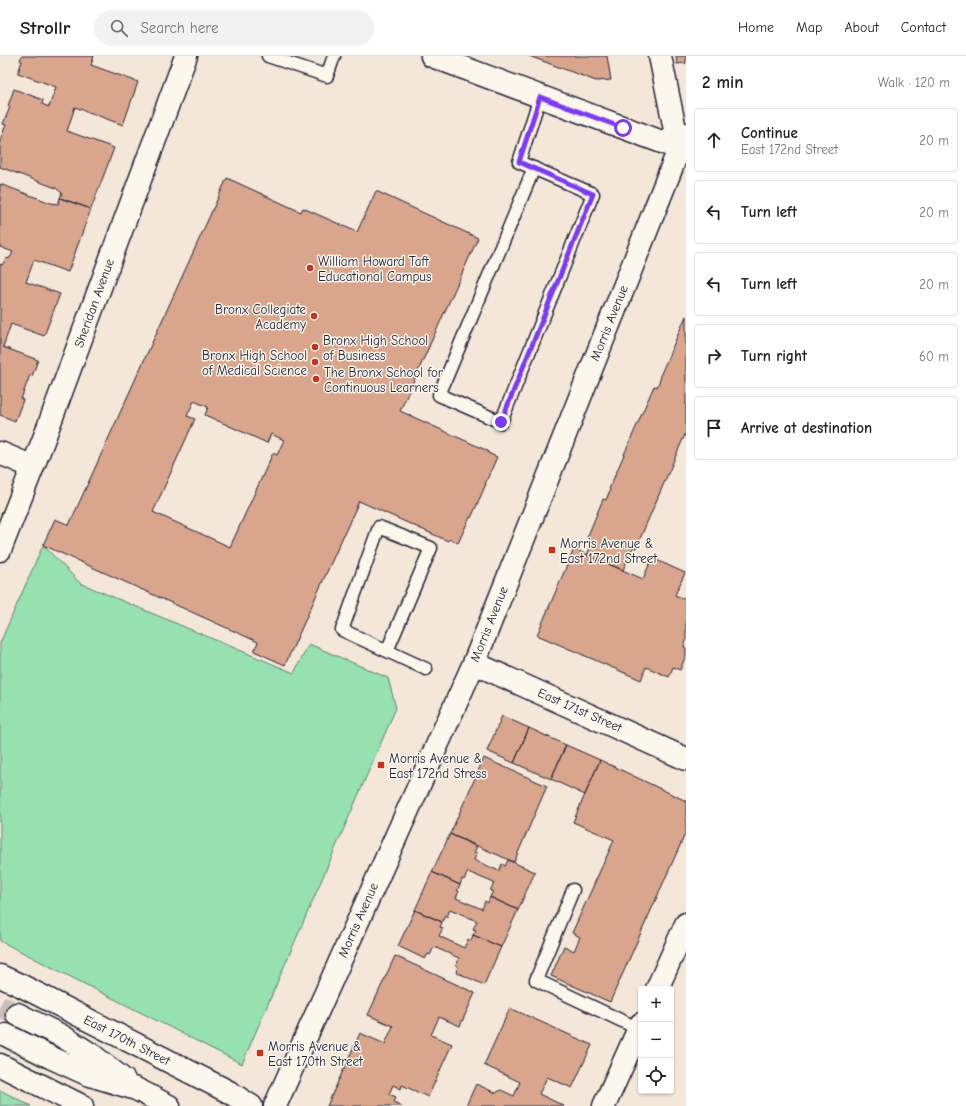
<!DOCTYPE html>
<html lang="en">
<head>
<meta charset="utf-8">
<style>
	:root { --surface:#fff; --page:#f2f2f2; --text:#202124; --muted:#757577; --line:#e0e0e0 }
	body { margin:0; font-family:"Comic Neue",sans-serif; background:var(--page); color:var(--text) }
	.controls { position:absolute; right:12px; bottom:12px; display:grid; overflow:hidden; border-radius:4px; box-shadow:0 1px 3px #0004 }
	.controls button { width:36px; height:36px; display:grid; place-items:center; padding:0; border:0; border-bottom:1px solid var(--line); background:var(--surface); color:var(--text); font:20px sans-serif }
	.stop { position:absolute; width:12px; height:12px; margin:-9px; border:3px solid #7c3aed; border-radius:50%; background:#fff }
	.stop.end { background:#7c3aed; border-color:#fff; box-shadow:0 1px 4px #0008 }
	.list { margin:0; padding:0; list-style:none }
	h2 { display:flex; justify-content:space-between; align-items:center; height:52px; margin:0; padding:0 16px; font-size:17px }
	h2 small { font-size:13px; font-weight:400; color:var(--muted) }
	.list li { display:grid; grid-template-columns:26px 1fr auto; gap:12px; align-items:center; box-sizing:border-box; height:64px; margin:0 8px 8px; padding:0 8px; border:1px solid var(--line); border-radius:4px }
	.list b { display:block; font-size:15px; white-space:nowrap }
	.list p { margin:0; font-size:13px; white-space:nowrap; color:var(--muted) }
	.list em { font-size:13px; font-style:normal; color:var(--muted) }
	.icon { flex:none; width:22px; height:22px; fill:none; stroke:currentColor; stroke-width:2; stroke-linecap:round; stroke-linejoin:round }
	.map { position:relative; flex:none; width:686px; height:1050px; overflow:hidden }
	header { display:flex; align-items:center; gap:24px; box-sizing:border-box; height:56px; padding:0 20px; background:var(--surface); border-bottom:1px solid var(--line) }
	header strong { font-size:19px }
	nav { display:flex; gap:22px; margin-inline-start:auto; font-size:14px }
	.search { width:280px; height:36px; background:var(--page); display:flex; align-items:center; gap:10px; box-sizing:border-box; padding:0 14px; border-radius:22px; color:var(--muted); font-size:15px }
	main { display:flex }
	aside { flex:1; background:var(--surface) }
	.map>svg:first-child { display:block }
	.green { fill:#97e0b0; stroke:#5c8176 }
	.building { fill:#d9a68d; stroke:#22223b; fill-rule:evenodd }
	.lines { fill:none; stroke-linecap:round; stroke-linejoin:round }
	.tertiary-tunnel { stroke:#cac0b9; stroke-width:22; stroke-dasharray:22 11; stroke-linecap:butt }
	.service-casing { stroke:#22223b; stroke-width:15 }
	.minor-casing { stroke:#22223b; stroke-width:25 }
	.tertiary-casing { stroke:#22223b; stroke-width:25 }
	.service { stroke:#fbf7ec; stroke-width:12 }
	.minor { stroke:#fbf7ec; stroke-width:22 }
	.tertiary { stroke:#fbf7ec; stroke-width:22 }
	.route { stroke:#7c3aed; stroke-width:5 }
	.poi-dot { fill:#c8321e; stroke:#fbf7ec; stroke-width:1.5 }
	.labels { text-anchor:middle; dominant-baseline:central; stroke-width:3; stroke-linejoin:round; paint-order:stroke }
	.poi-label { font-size:13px; fill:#22223b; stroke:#fbf7ec; text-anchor:start }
	.street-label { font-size:13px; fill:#22223b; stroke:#fbf7ec }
</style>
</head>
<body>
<header>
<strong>Strollr</strong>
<div class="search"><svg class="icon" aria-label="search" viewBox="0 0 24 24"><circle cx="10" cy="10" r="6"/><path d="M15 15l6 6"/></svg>Search here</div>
<nav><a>Home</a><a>Map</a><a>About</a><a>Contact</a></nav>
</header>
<main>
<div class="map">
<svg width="686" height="1050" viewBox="0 0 686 1050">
	<rect width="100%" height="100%" fill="#f4e7d9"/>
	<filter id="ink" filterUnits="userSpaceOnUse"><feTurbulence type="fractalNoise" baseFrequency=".025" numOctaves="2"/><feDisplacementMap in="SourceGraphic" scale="8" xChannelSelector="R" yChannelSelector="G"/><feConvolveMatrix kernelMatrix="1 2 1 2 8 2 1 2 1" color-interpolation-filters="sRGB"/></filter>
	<g filter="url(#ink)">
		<!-- green -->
		<path class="green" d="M43,489L80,527L294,617L309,588L388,622L396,652L242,1008L0,885V587Z
			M0,1034L31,1050H0Z"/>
		<!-- building -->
		<path class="building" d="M22,0H94L91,9L138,26L123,69L75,51L67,75L114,92L91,153L60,142L62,137L56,132L0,111V84L6,69L3,68L10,51L8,50L14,33L43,44L42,48L49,51L56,31L18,17L22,5L20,4Z
			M529,0H607L611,24L596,25Z
			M676,0H686V7L677,8Z
			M227,122L301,156L303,152L357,176L376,135L478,182L400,355L488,395V397L497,401L485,428H486L471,462L470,461L458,487L450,483L448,485L359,445L285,609L254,595L258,586L43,489L55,463L69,469ZM194,345L208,351L205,359L267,387L271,378L284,384L277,399L273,397L230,491L153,456L195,363L187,360Z
			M0,128L51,147L58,148L60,142L91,153L68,216L34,204L26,226L60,238L44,280L11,268L3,291L38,304L32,320L30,319L21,343L23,344L15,365L0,359V208L2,209L6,203L10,202L13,196L0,191Z
			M686,260V376L636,492L633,491L623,514L587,499L593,485L587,482L603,443L606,444L610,434L609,433L654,330L657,331L661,321L660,320Z
			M574,493L643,523L652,502L685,517L675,539L686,544V585L684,591L686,592V599L680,614L673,611L669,621L646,611L641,624L537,579Z
			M502,660L529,672L514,707L487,695Z
			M529,672L566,689L551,723L514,707Z
			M566,689L600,704L585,739L551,723Z
			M484,702L547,730L514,806L450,778Z
			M600,704L686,745V776L610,946L551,920L564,890L574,895L580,881L572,877L614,784L573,766Z
			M450,778L477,791L474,796L477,797L474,804L499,815L502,808L505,810L508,804L535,816L518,854L490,841L493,835H490L494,827L468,816L464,824L462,823L460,829L432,816Z
			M432,816L460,829L457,834L459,835L456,842L482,853L485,845L488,847L490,841L518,854L501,891L473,879L476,874L473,873L477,865L450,853L447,861L445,859L442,866L415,854Z
			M415,854L442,866L440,871L443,872L439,880L464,892L468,883L471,885L473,879L501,891L484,929L456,916L458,911L456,910L459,902L434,891L430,899L428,898L425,903L398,890Z
			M395,900L475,937L460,970L439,961L431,979L452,988L428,1041L402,1029L401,1033L393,1029L389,1038L396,1041L394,1046L402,1050H327L360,977L385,988L393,970L368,959Z
			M510,952L592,989L572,1032L547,1021L539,1038L564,1050H466L476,1028L496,1037L501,1034L514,1040L520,1026L484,1009Z"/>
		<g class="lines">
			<!-- tertiary-tunnel -->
			<path class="tertiary-tunnel" d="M0,950L17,958"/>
			<!-- service casing -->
			<g class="service-casing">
				<path id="service" d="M268,0L327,20L334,0
					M534,112L439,339L501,366L593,138L519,106L540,41
					M387,595L431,492L379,471L342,574L426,613
					M573,834L536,924L639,973"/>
			</g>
			<!-- minor casing -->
			<g class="minor-casing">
				<path id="minor" d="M432,0L686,95
					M660,0L679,93
					M0,397L33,411
					M0,494L43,385L186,0
					M474,607L686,703
					M657,933L686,868
					M275,1050L474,607L679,93L686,78
					M604,1050L641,968"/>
			</g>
			<!-- tertiary casing -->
			<g class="tertiary-casing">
				<path id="tertiary" d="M0,920L22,930L229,1036L251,1050
					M17,958L62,980L92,999L124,1024
					M6,979L52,1002L87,1018L136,1033L169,1050
					M0,1009L82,1050"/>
			</g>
			<!-- service -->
			<use href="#service" class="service"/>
			<!-- minor -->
			<use href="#minor" class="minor"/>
			<!-- tertiary -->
			<use href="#tertiary" class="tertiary"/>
		</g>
	</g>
	<g class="lines" filter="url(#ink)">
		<!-- route -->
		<path class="route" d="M501,366L593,138L519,106L540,41L623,72"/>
	</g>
	<!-- markers -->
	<g class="poi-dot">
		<circle cx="310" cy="212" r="4"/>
		<circle cx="314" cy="260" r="4"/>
		<circle cx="315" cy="291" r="4"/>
		<circle cx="315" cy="306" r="4"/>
		<circle cx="316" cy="323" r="4"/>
		<rect x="548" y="490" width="8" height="8" rx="2"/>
		<rect x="377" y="705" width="8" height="8" rx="2"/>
		<rect x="256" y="993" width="8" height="8" rx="2"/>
	</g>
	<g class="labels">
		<!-- poi labels -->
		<g class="poi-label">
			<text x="318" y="205">William Howard Taft<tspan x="318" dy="15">Educational Campus</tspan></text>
			<text x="306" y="253" text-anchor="end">Bronx Collegiate<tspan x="306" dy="15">Academy</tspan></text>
			<text x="323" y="284">Bronx High School<tspan x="323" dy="15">of Business</tspan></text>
			<text x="307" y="299" text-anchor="end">Bronx High School<tspan x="307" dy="15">of Medical Science</tspan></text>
			<text x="324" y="316">The Bronx School for<tspan x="324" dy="15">Continuous Learners</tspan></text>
			<text x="560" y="487">Morris Avenue &amp;<tspan x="560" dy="15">East 172nd Street</tspan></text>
			<text x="389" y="702">Morris Avenue &amp;<tspan x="389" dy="15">East 172nd Stress</tspan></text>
			<text x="268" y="990">Morris Avenue &amp;<tspan x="268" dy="15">East 170th Street</tspan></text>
		</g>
		<!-- street labels -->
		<g class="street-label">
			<text transform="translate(94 247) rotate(-70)">Sheridan Avenue</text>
			<text transform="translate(609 267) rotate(-68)">Morris Avenue</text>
			<text transform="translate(489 568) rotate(-68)">Morris Avenue</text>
			<text transform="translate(580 654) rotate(24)">East 171st Street</text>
			<text transform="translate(358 864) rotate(-66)">Morris Avenue</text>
			<text transform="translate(127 984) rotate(27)">East 170th Street</text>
		</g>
	</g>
</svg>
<div class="controls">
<button>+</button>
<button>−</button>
<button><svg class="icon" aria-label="locate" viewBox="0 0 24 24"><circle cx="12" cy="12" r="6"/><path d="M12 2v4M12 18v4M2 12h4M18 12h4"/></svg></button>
</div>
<div class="stop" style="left:623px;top:72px"></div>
<div class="stop end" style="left:501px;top:366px"></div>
</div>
<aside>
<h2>2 min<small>Walk · 120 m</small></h2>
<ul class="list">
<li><svg class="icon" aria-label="ahead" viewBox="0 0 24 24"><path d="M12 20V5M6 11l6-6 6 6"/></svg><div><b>Continue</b><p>East 172nd Street</p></div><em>20 m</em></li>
<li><svg class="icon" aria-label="left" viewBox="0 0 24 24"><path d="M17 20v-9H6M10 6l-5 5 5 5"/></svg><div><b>Turn left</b></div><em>20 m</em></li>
<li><svg class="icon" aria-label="left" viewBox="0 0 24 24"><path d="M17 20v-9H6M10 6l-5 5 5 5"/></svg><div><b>Turn left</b></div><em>20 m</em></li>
<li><svg class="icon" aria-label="right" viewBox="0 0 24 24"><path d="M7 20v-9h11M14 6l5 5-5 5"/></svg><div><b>Turn right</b></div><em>60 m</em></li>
<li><svg class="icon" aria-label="arrive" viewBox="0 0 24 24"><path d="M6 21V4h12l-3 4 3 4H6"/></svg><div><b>Arrive at destination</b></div></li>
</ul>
</aside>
</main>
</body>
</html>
